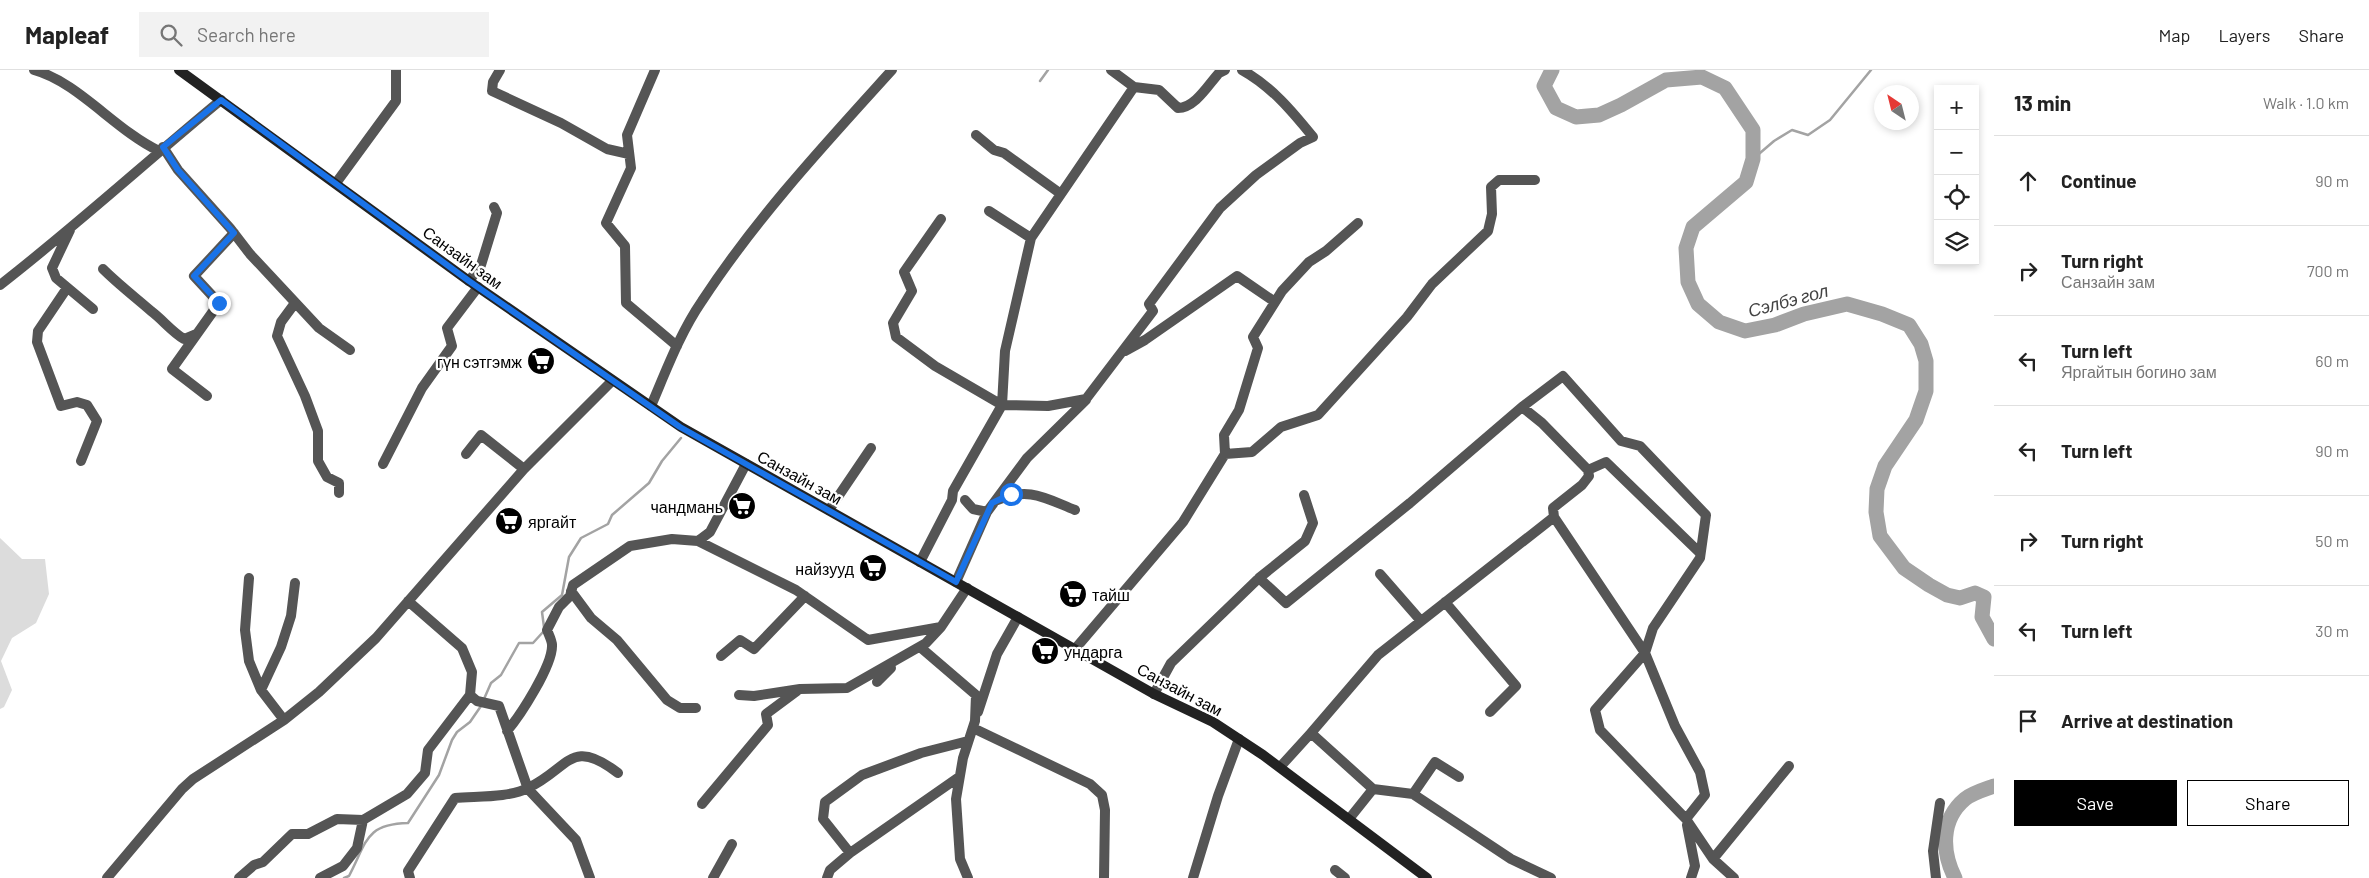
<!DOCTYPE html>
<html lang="en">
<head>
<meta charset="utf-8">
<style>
	:root { --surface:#fff; --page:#f2f2f2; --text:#222; --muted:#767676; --line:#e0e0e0; --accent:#000 }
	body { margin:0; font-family:Barlow,sans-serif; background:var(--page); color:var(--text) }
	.controls { position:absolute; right:15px; top:15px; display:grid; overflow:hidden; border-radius:0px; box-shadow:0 2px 8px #0003 }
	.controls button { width:45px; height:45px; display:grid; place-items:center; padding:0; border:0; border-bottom:1px solid var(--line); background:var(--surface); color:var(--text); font:25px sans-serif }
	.compass { position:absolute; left:1874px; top:15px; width:45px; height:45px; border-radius:50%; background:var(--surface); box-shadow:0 2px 8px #0003; rotate:325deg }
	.stop { position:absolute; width:15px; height:15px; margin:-11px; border:4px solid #1a73e8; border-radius:50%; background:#fff }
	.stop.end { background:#1a73e8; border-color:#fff; box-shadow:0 1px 5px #0008 }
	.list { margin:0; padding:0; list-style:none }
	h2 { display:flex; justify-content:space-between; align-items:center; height:65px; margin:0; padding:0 20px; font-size:21px }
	h2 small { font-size:16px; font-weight:400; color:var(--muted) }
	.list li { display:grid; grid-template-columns:32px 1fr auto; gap:15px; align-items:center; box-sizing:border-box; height:90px; padding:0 20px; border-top:1px solid var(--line) }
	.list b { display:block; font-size:19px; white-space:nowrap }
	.list p { margin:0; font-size:16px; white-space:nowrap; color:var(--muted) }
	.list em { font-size:16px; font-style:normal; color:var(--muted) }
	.actions { display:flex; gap:10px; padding:15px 20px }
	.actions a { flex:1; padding:11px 0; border:1px solid var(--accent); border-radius:0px; text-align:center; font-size:18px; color:var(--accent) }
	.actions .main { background:var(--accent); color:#fff }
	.icon { flex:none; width:28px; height:28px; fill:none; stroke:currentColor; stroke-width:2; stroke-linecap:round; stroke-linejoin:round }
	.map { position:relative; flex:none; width:1994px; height:808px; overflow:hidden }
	header { display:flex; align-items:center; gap:30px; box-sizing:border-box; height:70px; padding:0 25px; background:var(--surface); border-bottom:1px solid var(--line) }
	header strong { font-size:24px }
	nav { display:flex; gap:28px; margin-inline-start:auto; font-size:18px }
	.search { width:350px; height:45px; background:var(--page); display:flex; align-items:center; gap:12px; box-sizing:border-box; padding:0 18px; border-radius:0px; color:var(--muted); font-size:19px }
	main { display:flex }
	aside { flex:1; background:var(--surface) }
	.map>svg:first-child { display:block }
	.green { fill:#dcdcdc }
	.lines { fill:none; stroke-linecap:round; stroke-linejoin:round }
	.stream { stroke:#a3a3a3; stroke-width:2.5 }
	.river { stroke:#a3a3a3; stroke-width:15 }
	.minor { stroke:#555; stroke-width:10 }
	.secondary { stroke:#222; stroke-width:10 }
	.route { stroke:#1a73e8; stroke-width:6 }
	.labels { text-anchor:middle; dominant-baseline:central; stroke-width:4.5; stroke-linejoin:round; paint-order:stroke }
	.street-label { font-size:16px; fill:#000; stroke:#fff }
	.poi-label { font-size:16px; fill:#000; stroke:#fff; text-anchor:end }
	.water-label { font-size:18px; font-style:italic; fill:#444; stroke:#fff }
</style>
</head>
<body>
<header>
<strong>Mapleaf</strong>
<div class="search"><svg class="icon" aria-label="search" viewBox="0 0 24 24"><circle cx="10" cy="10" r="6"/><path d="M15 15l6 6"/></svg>Search here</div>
<nav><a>Map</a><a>Layers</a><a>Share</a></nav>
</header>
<main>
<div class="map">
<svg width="1994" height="808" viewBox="0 0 1994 808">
	<rect width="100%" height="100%" fill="#fff"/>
	<!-- green -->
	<path class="green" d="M0,468L22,489H45L49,524L36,553L12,568L1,591L12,620L4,637L0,639Z"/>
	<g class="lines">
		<!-- stream -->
		<path class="stream" d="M1040,11L1048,0
			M1753,89L1774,71L1792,60L1808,65L1830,50L1871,0
			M544,557L542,542L562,525L569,487L581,468L608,454L612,445L649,413L662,391L681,368
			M484,629L491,613L501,605L519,573H533L543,562
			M344,808L349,806C367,772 365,754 408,753L439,705L452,670L457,662L470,652L481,636"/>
		<!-- river -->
		<path class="river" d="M1552,0L1544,16L1556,38L1576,47L1599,45L1621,35L1666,10L1702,7L1725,18L1753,60V89L1746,112L1693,157L1686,178L1688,212L1698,234L1719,252L1745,261L1775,255L1804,244L1847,234L1882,244L1909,255L1921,274L1926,291V321L1916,350L1885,396L1877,419L1876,442L1880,466L1904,498L1929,515L1947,525L1960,528L1975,523L1984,527L1982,547L1994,569
			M1955,808C1942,782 1940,750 1965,729C1972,723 1986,719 1994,716"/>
		<!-- minor -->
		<path class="minor" d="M34,0C78,12 115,60 159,81
			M500,0L493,12L492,21L561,53L607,79L629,84
			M655,0L627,65L631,98L606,153L625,176L626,233L677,276
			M1111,0L1134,17L1159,20L1178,38C1195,38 1208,15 1219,3L1225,0
			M976,65L994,80L1004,83L1061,124
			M163,77L178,100L230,158L250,184L319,258L350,280
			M336,113L396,31V0
			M989,141L1031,168
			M941,149L904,202L912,221L893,253L896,267L935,296L1002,335L1048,336L1086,329L1153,241L1149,234L1220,138L1256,105L1300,73L1313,67C1292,41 1271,16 1242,0
			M70,160L52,198L56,208L93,239
			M103,199C118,214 135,227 151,241C163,250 171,261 184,269L196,264
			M469,211L481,195L497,143L494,137
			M0,215C76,156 147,91 221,30
			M67,218L38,261L37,272L61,336L77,332L87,335L97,351L81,391
			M295,233L281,252L277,266L305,326L318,361V391L327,407L339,413V423
			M1125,281L1145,270L1237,206L1275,232
			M207,326L172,299L219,233L194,206L234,163
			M651,336C666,301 680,263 702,231C757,147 825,74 892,0
			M1522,337L1542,353L1588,400L1606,392L1700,483
			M466,384L481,365L524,399
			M1225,384L1252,382L1281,357L1318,345L1407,247L1432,214L1488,161L1492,144L1491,117L1499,110H1535
			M383,394L422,318L452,276L447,258L478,217
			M1588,400L1589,406L1582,415L1553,438L1554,447L1645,583L1675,656L1700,702L1705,725L1686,749
			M965,430L973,439L987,442L1027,388L1086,330
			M995,431C1028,416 1045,428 1075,440
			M829,440L871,378
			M698,471L796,520L868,570L941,557
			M920,492L952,430L953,421L1002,335L1005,281L1031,168L1134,17
			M1380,504L1421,551
			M249,508L245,560L249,591L261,620
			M1259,508L1286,533L1410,433L1522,337L1563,306L1621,371L1640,376L1706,445L1700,488L1653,558L1645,583L1595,640L1600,660L1686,749L1713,789L1734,808
			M956,512L987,442
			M571,521L591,548L617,570L667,630L680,638H696
			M408,531L462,578L472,602L470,625L477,631L499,636L528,719L576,770L590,808
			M1445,532L1516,616L1490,642
			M920,577L976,625L975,651L963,688L956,729L960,789L968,808
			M1075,579L1183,452L1225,384L1224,365L1239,340L1258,278L1253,267L1282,221L1309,192L1326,181L1358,153
			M721,586L740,570L754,579L805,526
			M877,612L891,598
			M1154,624L1171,593L1259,508L1305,471L1313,453L1304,425
			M739,625L754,626L800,619L847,618L926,573L941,557L967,518
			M978,642L997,584L1018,547
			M284,650L261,620L281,577L291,546L295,513
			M973,658L1090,714L1102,725L1105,740L1104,808
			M507,661C520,646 553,595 552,575C552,571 549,565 547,560L559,537L570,526L573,515L630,476L672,469L698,471L710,462L746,394
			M1280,697L1311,663
			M959,707L850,783L823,749L825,732L862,705L921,683L968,671
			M1373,719L1311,663L1378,585L1554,447
			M1413,724L1435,692L1459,707
			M702,734L768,655L766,644L797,621
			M1349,749L1373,719L1413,724L1511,789L1551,808
			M1687,755L1695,796L1691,808
			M1713,789L1789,696
			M1335,800L1345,808
			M107,808L182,719L193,709L284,650L319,622L376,568L524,399L612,311
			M239,808L254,795L263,792L292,764H308L337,749L363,750
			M320,808L343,796L357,778L363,750L407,724L425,703L428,680L470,625
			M410,808L408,801L455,728C478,726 508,728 528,718C569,699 570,666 618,703
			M713,808L732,774
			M827,808L830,800L850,783
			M1193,808L1218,726L1239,669
			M1936,808L1933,781L1940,733"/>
		<!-- secondary -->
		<path class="secondary" d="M179,0L469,211L681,357L1154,624L1213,652L1263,685L1427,808"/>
	</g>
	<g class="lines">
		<!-- route -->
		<path class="route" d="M219,233L194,206L234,163L178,100L163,77L221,30L469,211L680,357L956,512L992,433L1011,424"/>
	</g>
	<!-- icons -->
	<defs>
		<g id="supermarket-disc" transform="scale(1.4375)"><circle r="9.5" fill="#000" stroke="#fff"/><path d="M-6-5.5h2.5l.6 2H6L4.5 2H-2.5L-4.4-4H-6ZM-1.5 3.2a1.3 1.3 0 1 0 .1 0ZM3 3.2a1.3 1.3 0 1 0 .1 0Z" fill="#fff"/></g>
	</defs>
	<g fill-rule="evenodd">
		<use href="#supermarket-disc" x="541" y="291"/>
		<use href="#supermarket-disc" x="742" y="436"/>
		<use href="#supermarket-disc" x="509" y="451"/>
		<use href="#supermarket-disc" x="873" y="498"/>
		<use href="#supermarket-disc" x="1073" y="524"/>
		<use href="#supermarket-disc" x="1045" y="581"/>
	</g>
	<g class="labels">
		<!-- street labels -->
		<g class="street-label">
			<text transform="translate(463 187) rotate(36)">Санзайн зам</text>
			<text transform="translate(800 407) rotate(29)">Санзайн зам</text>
			<text transform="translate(1180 619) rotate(28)">Санзайн зам</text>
		</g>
		<!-- poi labels -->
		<g class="poi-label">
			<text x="522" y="291">гүн сэтгэмж</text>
			<text x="723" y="436">чандмань</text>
			<text x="528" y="451" text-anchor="start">яргайт</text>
			<text x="854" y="498">найзууд</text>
			<text x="1092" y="524" text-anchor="start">тайш</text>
			<text x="1064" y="581" text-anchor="start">ундарга</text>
		</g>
		<!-- water labels -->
		<g class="water-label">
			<text transform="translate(1788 230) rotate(-15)">Сэлбэ гол</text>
		</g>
	</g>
</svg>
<div class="controls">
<button>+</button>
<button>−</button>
<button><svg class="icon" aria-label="locate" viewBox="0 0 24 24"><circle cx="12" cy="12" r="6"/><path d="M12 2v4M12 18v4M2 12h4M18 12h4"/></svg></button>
<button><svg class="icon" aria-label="layers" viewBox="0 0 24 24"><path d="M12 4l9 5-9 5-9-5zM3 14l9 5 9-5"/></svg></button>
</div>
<svg class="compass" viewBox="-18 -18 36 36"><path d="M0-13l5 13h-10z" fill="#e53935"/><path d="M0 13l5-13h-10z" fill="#767676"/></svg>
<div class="stop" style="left:1011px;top:424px"></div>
<div class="stop end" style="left:219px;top:233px"></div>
</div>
<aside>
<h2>13 min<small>Walk · 1.0 km</small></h2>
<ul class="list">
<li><svg class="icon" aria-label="ahead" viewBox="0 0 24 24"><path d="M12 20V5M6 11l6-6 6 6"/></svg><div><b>Continue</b></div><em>90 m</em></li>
<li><svg class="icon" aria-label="right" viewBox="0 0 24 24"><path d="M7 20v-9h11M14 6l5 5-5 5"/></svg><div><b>Turn right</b><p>Санзайн зам</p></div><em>700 m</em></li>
<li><svg class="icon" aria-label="left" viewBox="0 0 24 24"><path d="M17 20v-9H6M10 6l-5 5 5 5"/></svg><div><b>Turn left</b><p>Яргайтын богино зам</p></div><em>60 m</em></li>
<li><svg class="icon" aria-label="left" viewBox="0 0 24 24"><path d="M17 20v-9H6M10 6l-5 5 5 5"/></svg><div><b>Turn left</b></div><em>90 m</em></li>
<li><svg class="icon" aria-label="right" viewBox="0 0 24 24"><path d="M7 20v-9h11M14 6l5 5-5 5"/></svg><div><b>Turn right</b></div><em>50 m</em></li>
<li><svg class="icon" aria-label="left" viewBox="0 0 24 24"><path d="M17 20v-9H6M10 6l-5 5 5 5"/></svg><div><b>Turn left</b></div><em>30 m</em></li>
<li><svg class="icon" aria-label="arrive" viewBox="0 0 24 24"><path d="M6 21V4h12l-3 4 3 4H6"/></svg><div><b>Arrive at destination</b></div></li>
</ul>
<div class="actions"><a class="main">Save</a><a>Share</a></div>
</aside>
</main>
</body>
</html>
